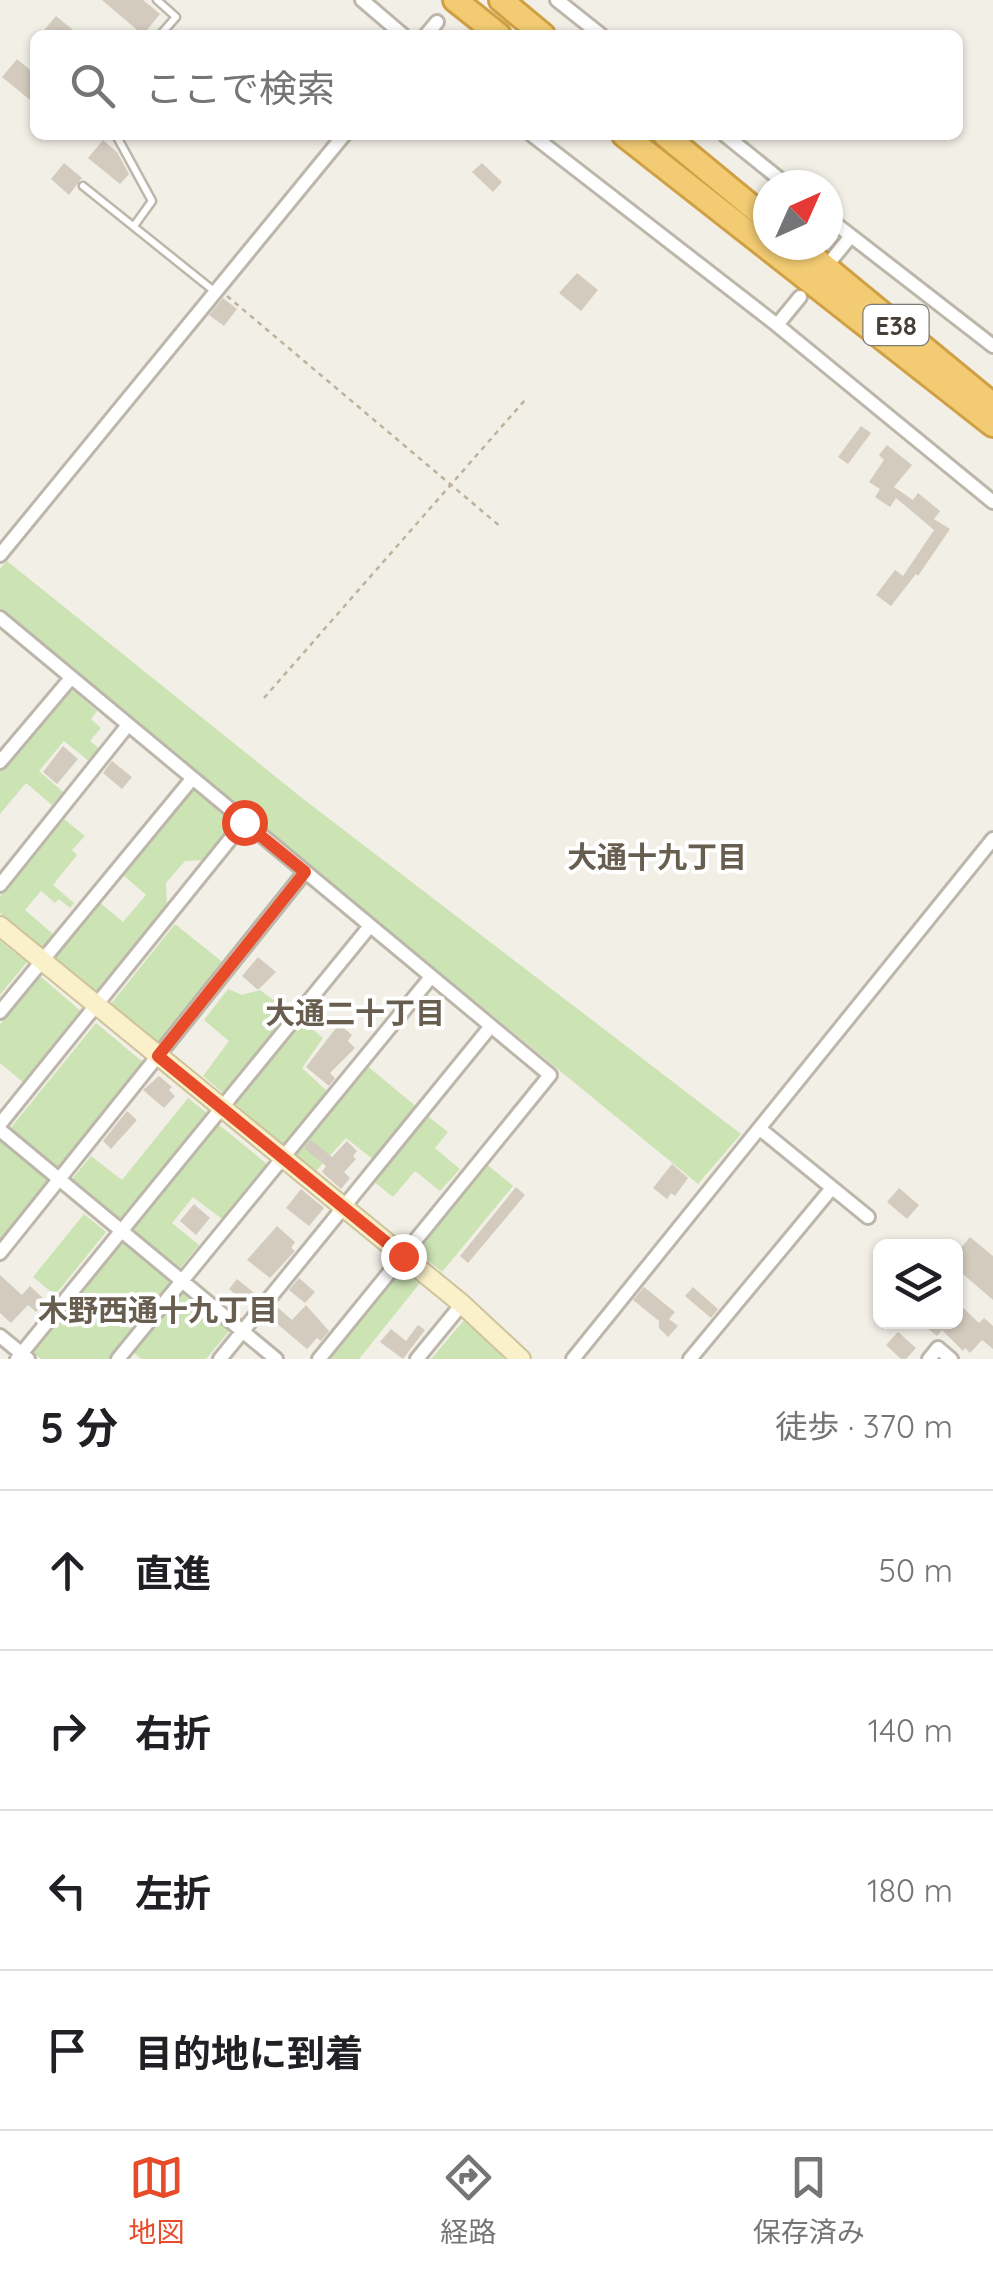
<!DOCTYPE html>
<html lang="ja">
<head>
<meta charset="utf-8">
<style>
	:root { --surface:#fff; --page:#f6f6f6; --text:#202124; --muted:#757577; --line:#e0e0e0; --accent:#e84b29 }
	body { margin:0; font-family:Quicksand,"Noto Sans JP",sans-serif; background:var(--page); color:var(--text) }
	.controls { position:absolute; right:30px; bottom:30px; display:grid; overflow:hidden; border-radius:15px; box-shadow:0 2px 8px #0004 }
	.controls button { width:90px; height:90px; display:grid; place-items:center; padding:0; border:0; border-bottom:2px solid var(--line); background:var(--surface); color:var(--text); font:50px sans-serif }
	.compass { position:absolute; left:753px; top:170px; width:90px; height:90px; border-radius:50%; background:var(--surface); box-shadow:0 2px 8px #0004; rotate:45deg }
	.stop { position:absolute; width:30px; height:30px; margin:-22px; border:8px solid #e84b29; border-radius:50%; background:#fff }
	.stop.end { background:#e84b29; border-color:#fff; box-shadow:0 2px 10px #0008 }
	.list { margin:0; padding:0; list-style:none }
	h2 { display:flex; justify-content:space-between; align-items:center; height:130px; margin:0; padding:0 40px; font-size:42px }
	h2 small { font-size:32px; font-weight:400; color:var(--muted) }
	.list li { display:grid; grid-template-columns:65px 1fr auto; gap:30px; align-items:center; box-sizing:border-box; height:160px; padding:0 40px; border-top:2px solid var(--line) }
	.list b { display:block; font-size:38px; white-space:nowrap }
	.list em { font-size:32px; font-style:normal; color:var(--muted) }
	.icon { flex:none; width:55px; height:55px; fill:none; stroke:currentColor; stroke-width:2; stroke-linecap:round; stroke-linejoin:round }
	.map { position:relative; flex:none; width:993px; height:1359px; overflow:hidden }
	.search { position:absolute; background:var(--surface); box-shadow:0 2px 8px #0004; left:30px; right:30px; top:30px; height:110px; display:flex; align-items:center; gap:25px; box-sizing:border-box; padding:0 35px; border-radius:15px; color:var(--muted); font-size:38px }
	.sheet { height:770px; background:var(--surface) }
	nav { display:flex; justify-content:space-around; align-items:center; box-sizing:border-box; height:140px; border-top:2px solid var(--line); background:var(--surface); font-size:28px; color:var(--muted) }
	nav a { display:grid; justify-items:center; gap:5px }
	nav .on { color:var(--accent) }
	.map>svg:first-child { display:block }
	.green { fill:#cce3b4 }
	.building { fill:#d3cbbe }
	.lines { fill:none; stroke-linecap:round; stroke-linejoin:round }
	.lane-casing { stroke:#bdb7ab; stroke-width:11 }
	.street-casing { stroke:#bdb7ab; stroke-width:18 }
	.secondary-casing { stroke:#cec39a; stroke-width:22 }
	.highway-casing { stroke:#d0a044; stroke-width:28 }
	.path { stroke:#bdb39d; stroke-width:2.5; stroke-dasharray:5 5; stroke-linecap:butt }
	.lane { stroke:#fff; stroke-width:6 }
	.street { stroke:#fff; stroke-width:12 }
	.secondary { stroke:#faf0ca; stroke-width:18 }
	.highway { stroke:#f2cb73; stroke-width:22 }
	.route { stroke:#e84b29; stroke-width:12 }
	.labels { text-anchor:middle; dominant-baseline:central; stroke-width:8; stroke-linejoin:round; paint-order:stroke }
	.shield { fill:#fff; stroke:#7d7973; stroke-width:2.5 }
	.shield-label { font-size:25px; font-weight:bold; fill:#454037 }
	.neighbourhood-label { font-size:30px; font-weight:bold; fill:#675e4f; stroke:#fff }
</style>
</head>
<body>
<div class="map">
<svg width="993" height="1359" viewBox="0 0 993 1359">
	<rect width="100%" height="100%" fill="#f2efe7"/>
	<!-- green -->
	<path class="green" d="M7,561L302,798L741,1134L698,1184L0,612V569Z
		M69,687L97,711L91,719L101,728L90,741L101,750L90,762L64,741L39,771L63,792L52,805L26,783L0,814V770Z
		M193,786L238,824L208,860L185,861L166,883L167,908L98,994L53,957L98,901L123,922L146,895L121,873Z
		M64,819L85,836L72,850L77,855L53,885L74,903L70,908L59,899L55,903L41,891L25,910L54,935L43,949L0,913V896Z
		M175,924L225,964L159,1045L110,1005Z
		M0,941L27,962L0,995Z
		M40,976L83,1013L24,1083L0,1063V1024Z
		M228,989L242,995L260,990L290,1012L223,1093L203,1076L229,1041L204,1020Z
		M302,1020L323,1038L302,1068L329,1093L285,1149L232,1105Z
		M96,1023L144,1063L57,1169L9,1130Z
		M366,1065L418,1108L375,1161L346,1138L316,1171L294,1154Z
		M188,1098L208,1114L122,1220L72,1179L91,1156L122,1180Z
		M425,1114L448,1132L435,1148L460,1169L440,1191L415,1171L393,1197L373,1181Z
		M218,1124L267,1164L222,1219L193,1197L172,1223L199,1245L180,1268L131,1229Z
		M0,1140L49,1180L0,1240Z
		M484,1162L513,1186L442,1272L414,1249Z
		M84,1214L106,1232L55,1295L33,1277Z
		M122,1238L174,1280L109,1359H41L30,1350Z
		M400,1267L420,1283L359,1359H324Z
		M184,1288L232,1328L206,1359H141L132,1351Z
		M464,1320L506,1355L503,1359H431Z"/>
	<!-- building -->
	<path class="building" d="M102,0H143L160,14L143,35Z
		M56,16L79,35H40Z
		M17,59L35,74V104L2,77Z
		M103,140L117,152L129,174L120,184L88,158Z
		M64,163L82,178L69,195L51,179Z
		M482,163L502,182L493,192L472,172Z
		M577,273L598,290L581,311L559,293Z
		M223,298L237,309L224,326L209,315Z
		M861,426L871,433L848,464L838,457Z
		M887,445L912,465L894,487L913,500L918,493L940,511L934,519L950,529L918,576L916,574L891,606L876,595L895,570L903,576L934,530L896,498L890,507L875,497L880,489L869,482L884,460L879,455Z
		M63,746L78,759L57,784L43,772Z
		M112,761L132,777L122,789L103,773Z
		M258,957L276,972L258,990L242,976Z
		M339,1024L352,1035L348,1041L355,1048L330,1073L335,1078L329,1086L306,1067Z
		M159,1076L172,1087L169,1090L175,1096L164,1108L143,1090Z
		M127,1111L137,1120L111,1149L103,1141Z
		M311,1140L332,1157L347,1141L357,1151L353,1156L356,1159L344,1172L350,1178L341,1189L322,1172L326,1166L304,1148Z
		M672,1164L688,1178L675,1196L671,1193L667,1199L653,1188Z
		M516,1187L525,1195L468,1263L460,1256Z
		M899,1188L919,1205L907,1219L887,1202Z
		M301,1189L324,1208L309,1226L286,1208Z
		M194,1204L210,1218L196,1235L180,1221Z
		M277,1226L295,1242L291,1248L295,1251L270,1278L247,1260Z
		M970,1237L993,1256V1300L956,1268V1254Z
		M0,1275L22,1295L30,1286L46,1301L36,1312L28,1305L11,1323L0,1313Z
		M299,1278L315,1292L305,1303L289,1290Z
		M237,1279L258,1296L250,1306L229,1289Z
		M644,1287L675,1312L669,1319L678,1326L668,1337L659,1328V1321L633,1300Z
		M693,1287L718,1309L711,1318L685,1296Z
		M956,1301L979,1323L984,1318L993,1326V1349L982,1340L970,1353L965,1348L963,1351L942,1330L937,1336L920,1322H956Z
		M306,1305L329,1331L321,1341L317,1338L307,1349L269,1317L259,1327L276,1306L292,1320Z
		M418,1325L425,1330L403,1359L380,1342L391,1329L406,1341Z
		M898,1332L916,1348L906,1359H901L886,1345Z"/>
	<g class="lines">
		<!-- lane casing -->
		<g class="lane-casing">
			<path id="lane" d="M157,0L176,17L160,35
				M116,135L152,201L134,226
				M83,186L214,291"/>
		</g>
		<!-- street casing -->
		<g class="street-casing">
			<path id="street" d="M362,0L403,35
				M557,0L601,35
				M426,35L437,22
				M532,135L777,325L993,502
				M725,135L787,185
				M828,218L993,346
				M833,258L851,236
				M777,325L800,297
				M0,555L344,135
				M0,618L550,1075L319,1359
				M0,762L71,678
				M0,885L128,725
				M0,1012L192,779
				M0,1124L244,822
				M760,1129L868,1217
				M0,1130L276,1359
				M0,1253L305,872
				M0,1336L28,1359
				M17,1359L370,926
				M118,1359L431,977
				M220,1359L491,1026
				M417,1359L462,1304
				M573,1359L993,839
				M690,1359L832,1188
				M929,1359L938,1348L951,1359"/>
		</g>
		<!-- secondary casing -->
		<g class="secondary-casing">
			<path id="secondary" d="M0,926L462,1304L521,1359"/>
		</g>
		<!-- highway casing -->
		<g class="highway-casing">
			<path id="highway" d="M455,0L499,35
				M501,0L543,35
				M624,135L993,425
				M665,135L768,220
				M799,245L993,405"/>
		</g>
		<!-- path -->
		<path class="path" d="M227,296L501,527
			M264,698L525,400"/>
		<!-- lane -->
		<use href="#lane" class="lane"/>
		<!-- street -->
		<use href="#street" class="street"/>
		<!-- secondary -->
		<use href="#secondary" class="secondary"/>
		<!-- highway -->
		<use href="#highway" class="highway"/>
	</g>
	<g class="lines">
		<!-- route -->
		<path class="route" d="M244,822L305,872L158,1056L403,1256"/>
	</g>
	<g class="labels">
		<!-- shield labels -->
		<rect class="shield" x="863.5" y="305" width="65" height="40" rx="8"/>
		<g class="shield-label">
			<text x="896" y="325">E38</text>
		</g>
		<!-- neighbourhood labels -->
		<g class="neighbourhood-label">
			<text x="657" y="857">大通十九丁目</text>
			<text x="355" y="1013">大通二十丁目</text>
			<text x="158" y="1310">木野西通十九丁目</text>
		</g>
	</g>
</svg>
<div class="controls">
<button><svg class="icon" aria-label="layers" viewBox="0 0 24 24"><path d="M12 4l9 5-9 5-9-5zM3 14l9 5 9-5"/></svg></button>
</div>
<svg class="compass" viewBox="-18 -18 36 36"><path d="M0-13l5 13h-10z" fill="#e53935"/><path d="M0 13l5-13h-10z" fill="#757577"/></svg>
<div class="stop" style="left:244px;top:822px"></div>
<div class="stop end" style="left:403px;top:1256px"></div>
<div class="search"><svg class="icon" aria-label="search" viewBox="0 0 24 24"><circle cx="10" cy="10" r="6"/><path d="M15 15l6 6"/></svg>ここで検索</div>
</div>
<section class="sheet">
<h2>5 分<small>徒歩 · 370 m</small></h2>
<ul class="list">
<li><svg class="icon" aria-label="ahead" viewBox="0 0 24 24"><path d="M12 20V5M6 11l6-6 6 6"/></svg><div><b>直進</b></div><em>50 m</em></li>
<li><svg class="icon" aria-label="right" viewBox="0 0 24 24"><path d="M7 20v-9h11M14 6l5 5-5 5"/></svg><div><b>右折</b></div><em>140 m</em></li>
<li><svg class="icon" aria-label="left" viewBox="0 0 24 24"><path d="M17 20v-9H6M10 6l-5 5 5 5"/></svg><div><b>左折</b></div><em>180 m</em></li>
<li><svg class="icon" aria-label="arrive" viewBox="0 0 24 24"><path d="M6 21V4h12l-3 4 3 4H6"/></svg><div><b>目的地に到着</b></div></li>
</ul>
</section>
<nav>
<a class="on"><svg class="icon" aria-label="map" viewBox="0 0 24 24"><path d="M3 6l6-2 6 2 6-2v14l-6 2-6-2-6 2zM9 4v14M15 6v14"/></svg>地図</a>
<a><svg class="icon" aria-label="directions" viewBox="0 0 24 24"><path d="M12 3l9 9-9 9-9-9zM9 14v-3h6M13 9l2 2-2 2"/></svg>経路</a>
<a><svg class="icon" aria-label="saved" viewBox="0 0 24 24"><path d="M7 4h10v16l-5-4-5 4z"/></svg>保存済み</a>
</nav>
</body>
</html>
